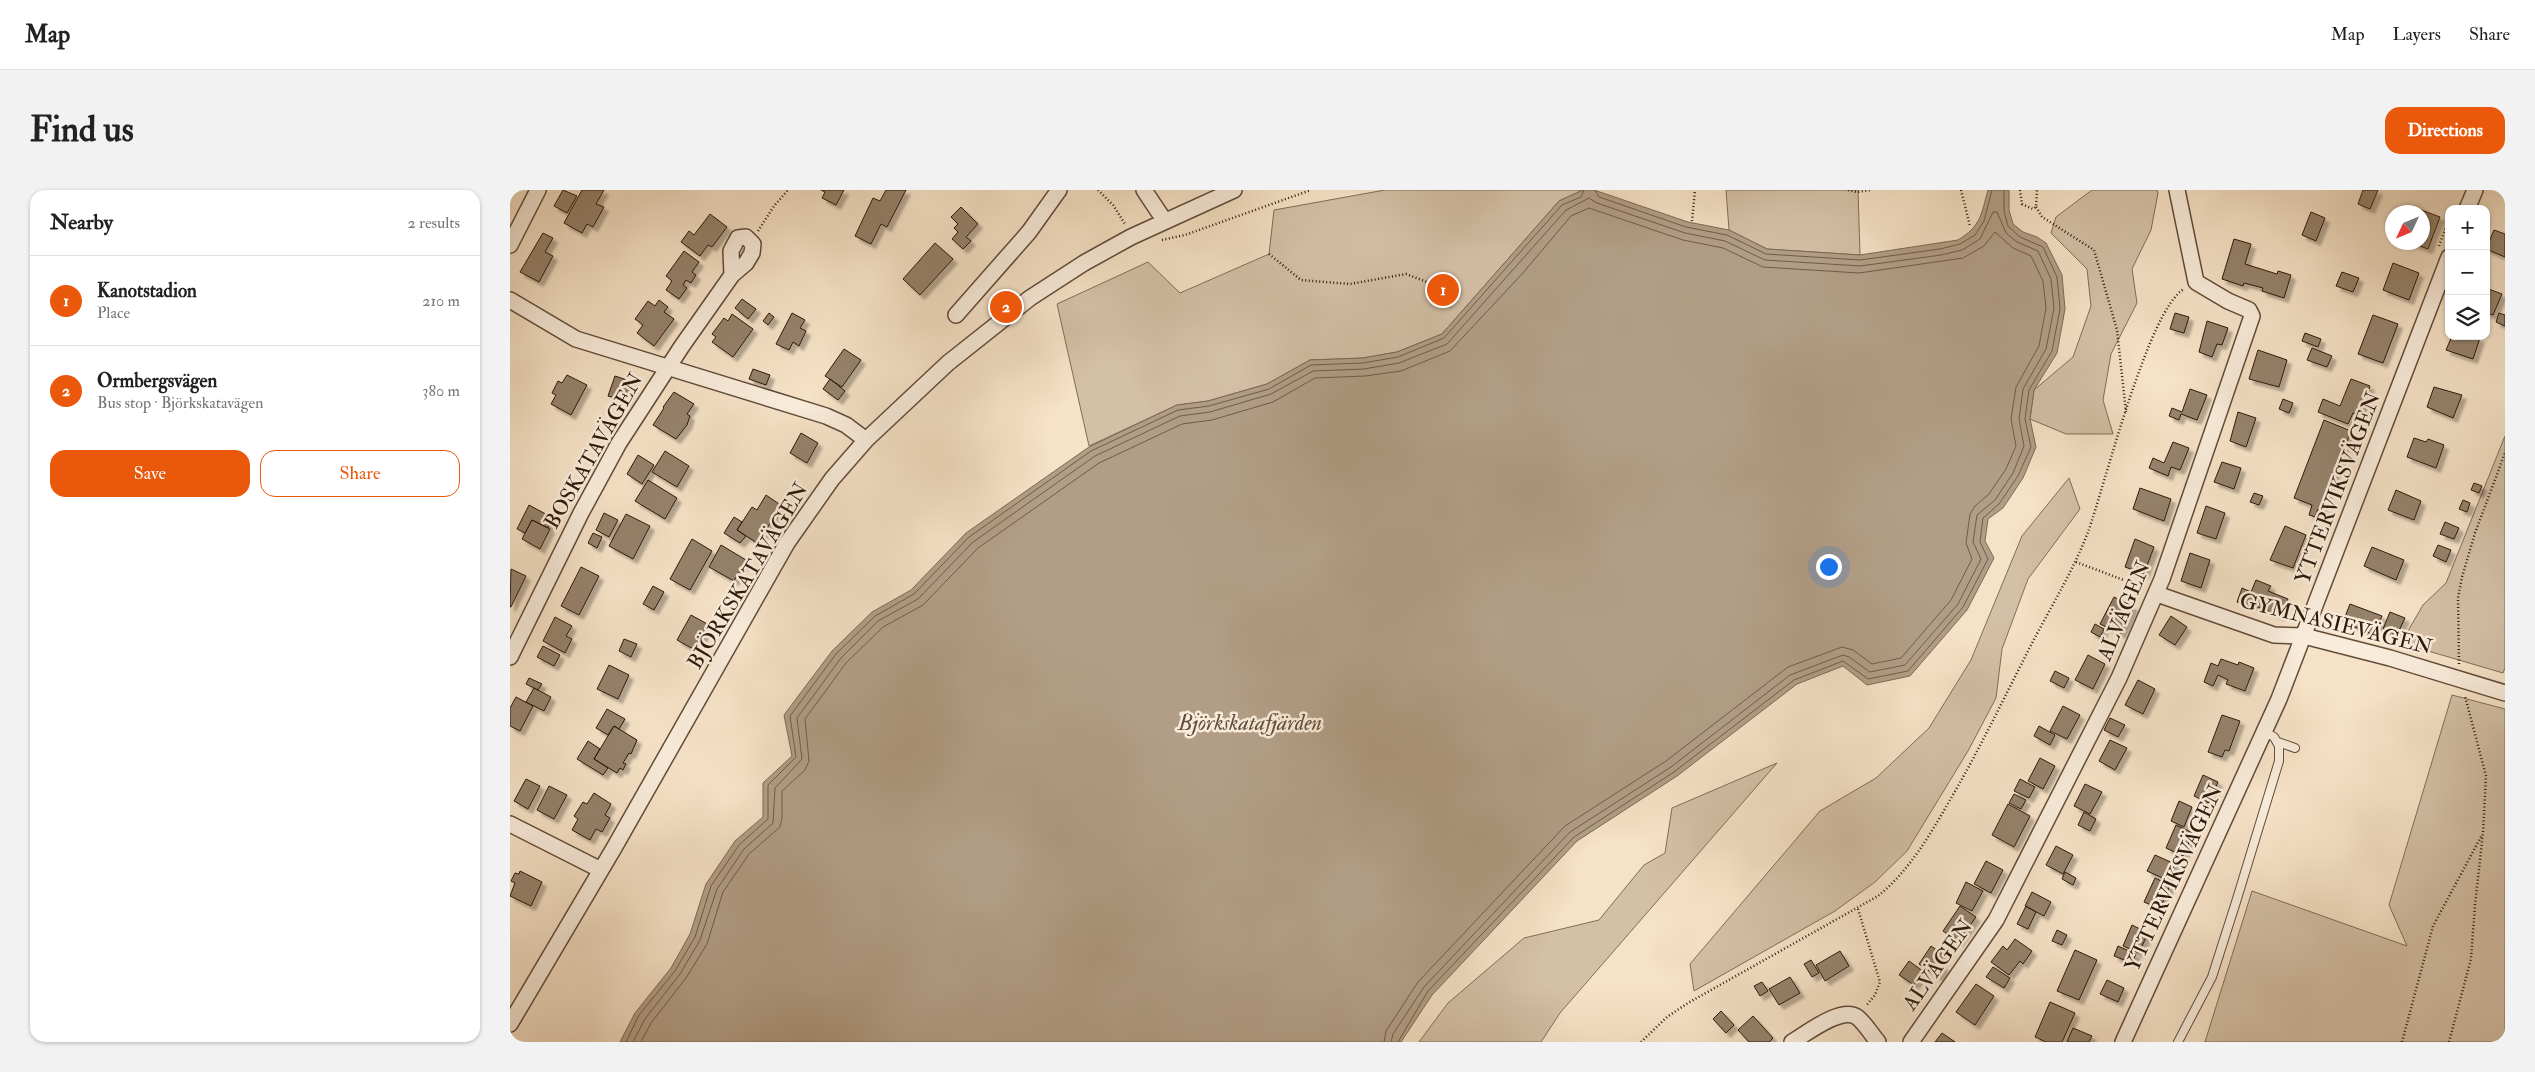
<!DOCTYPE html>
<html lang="en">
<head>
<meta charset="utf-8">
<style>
	:root { --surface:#fff; --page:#f2f2f2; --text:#222; --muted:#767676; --line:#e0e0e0; --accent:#ea580c }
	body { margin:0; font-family:"IM FELL Double Pica",serif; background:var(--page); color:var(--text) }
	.controls { position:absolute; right:15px; top:15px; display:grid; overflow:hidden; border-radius:10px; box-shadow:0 1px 4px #0004 }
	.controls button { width:45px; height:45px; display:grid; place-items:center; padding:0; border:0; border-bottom:1px solid var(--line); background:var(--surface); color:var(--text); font:25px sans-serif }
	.compass { position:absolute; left:1875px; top:15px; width:45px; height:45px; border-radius:50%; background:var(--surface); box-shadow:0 1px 4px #0004; rotate:226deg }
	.you { position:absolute; left:1318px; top:376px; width:18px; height:18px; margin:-12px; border:4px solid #fff; border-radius:50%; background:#1a73e8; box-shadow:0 0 0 8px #1a73e833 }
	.badge { display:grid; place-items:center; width:32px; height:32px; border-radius:50%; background:var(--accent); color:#fff; font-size:16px; font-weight:700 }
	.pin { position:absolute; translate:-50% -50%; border:2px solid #fff; box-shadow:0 1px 5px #0006 }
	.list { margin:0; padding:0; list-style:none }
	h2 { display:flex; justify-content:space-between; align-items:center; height:65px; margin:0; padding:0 20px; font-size:21px }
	h2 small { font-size:16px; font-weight:400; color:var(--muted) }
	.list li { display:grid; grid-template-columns:32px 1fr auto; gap:15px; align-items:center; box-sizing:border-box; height:90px; padding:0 20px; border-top:1px solid var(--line) }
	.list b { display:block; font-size:19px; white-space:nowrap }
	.list p { margin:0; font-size:16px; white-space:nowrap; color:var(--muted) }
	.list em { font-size:16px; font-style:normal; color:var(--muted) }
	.actions { display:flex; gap:10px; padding:15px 20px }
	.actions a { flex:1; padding:11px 0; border:1px solid var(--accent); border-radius:15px; text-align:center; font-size:18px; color:var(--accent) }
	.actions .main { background:var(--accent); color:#fff }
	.icon { flex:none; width:28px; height:28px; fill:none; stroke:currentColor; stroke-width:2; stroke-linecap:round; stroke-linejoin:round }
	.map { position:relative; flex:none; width:1995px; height:852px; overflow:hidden; border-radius:15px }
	header { display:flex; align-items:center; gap:30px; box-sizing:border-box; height:70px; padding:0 25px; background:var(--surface); border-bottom:1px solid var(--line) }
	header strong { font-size:24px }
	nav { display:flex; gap:28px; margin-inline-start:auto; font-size:18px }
	.intro { display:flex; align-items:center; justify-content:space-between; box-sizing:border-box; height:120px; padding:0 30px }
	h1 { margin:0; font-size:35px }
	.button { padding:12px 22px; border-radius:15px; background:var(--accent); color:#fff; font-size:18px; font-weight:700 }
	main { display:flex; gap:30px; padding:0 30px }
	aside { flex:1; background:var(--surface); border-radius:15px; box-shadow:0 1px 4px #0004 }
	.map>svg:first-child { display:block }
	.green { fill:#d4c0a7; stroke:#826c58 }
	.water { fill:#b29e87; stroke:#7e6955 }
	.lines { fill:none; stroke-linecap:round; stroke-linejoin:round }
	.shore { stroke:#705c48; stroke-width:1 }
	.building { fill:#96826c; stroke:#2f190a; filter:url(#shadow) }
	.lane-casing { stroke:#614b39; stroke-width:10 }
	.street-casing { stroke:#614b39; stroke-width:18 }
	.path { stroke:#2f190a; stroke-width:2.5; stroke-dasharray:1 2.5; stroke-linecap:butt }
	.lane { stroke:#f9ecdb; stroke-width:8 }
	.street { stroke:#f9ecdb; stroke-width:15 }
	.labels { text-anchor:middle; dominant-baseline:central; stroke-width:5; stroke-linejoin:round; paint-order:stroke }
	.street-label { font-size:21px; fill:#2f190a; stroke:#f9ecdb }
	.water-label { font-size:22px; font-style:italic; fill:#634e3c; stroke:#f9ecdb }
</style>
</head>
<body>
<header>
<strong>Map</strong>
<nav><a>Map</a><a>Layers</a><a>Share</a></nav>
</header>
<div class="intro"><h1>Find us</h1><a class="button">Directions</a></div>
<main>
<aside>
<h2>Nearby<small>2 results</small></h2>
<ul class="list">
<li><span class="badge">1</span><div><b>Kanotstadion</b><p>Place</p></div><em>210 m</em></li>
<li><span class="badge">2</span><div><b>Ormbergsvägen</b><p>Bus stop · Björkskatavägen</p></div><em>380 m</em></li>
</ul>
<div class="actions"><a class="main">Save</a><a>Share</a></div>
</aside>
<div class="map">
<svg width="1995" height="852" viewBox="0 0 1995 852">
	<defs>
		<filter id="shadow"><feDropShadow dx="4.5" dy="4.5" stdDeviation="1" flood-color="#0004"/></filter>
	</defs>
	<rect width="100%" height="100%" fill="#f6e2c7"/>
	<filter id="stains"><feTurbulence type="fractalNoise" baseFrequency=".004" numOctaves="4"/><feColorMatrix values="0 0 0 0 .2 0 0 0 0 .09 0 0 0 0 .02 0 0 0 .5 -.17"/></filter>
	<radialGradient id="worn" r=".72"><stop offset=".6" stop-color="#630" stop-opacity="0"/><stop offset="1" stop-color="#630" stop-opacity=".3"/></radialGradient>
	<!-- green -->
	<path class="green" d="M875,0H1073L1049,11L932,144L887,162L853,168L800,170L757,194L698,211L667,215L579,256L547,114L638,72L670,103L759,64L764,20Z
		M1216,0H1348L1350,65L1257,59L1219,40Z
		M1582,0H1647L1648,3L1641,40L1622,79L1627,113L1601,164L1593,210L1603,244H1556L1520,229L1524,200L1563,167L1581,116L1577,79L1541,43L1546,27Z
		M1995,246V478L1993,483L1891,453L1913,415L1936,393Z
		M1559,288L1570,319L1518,389L1492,459L1486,508L1458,561L1397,661L1365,692L1325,721L1184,801L1180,774L1310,621L1366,588L1419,538L1461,470L1512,346Z
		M1942,505L1995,519V852H1695L1742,701L1897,756L1879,715Z
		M1267,573L1050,823L1031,852H909L938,813L1014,748L1089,730L1134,675L1155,663L1162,618Z"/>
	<!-- water -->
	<path class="water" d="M1073,0H1084L1178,32L1219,40L1257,59L1350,65L1448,50C1471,36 1471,25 1478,0H1499V20L1503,34L1513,42L1527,47L1536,53L1552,85L1555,119L1547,163L1524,200L1520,229L1526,257L1513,288L1493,318L1478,329L1475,351L1484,368L1457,420L1400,486L1357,495L1333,476L1287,494L1167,586L1067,651L922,805L891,852H110L125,823L161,778L180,744L196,694L225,651L253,627V593L282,566L274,525L322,461L362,422L401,400L456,343L579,257L667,215L698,211L757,194L800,170L853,168L887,162L932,144L1049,11Z"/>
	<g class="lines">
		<!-- shore -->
		<path class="shore" d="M1085,0L1089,7L1176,37L1217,45L1256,64L1350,70L1430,59L1450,54L1465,45L1474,31L1482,0
			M116,852L129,825L165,781L185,747L201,696L229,655L258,629V595L286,567L280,526L326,464L365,426L404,404L459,347L581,261L668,220L699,216L759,199L801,175L853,173L888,167L934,148L1052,15L1071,7L1074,0
			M123,852L135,829L170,784L190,750L207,699L234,659L263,633L265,598L292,569L287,528L331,468L368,431L408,409L463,352L585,266L670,226L700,222L761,204L803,181L854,179L889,173L937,154L1056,20L1079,8L1087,13L1175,43L1215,51L1255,70L1350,76L1431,65L1452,60L1470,49L1483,22H1487L1496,43L1507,52L1528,61L1541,89L1544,118L1536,159L1513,199L1509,229L1514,256L1503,283L1485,310L1467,325L1463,352L1471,369L1448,414L1395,475L1360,482L1339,467L1333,465L1280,485L1161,577L1060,642L914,797L883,844L881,852
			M131,852L141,833L176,788L197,754L213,702L239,664L270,637L272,628V601L295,580L299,571L295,529L336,473L373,437L413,415L468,358L589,273L672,234L702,230L763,212L805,188L855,186L891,181L940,161L1012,84L1061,26L1079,18L1173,50L1213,58L1253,77L1349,83L1453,68L1474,56L1485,42L1503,58L1521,66L1533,91L1536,118L1529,156L1506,197L1501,229L1506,256L1496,279L1479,304L1465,316L1460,324L1456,353L1462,369L1441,410L1391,468L1362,474L1343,460L1332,457L1278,477L1156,571L1055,636L908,792L876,841L874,852
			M888,852L918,801L1064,647L1164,582L1284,490L1333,471L1358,489L1398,481L1453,417L1478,369L1470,352L1473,328L1489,314L1508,286L1521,257L1515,229L1519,200L1542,161L1550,119L1547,87L1533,57L1510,47L1498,36L1494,21V0"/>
	</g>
	<!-- building -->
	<path class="building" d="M53,0L67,6L57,23L44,16Z
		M72,0H94L86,14L94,17L83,37L77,34L72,43L54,33Z
		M311,0H334L326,15L312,8L315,2Z
		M376,0H396L377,37L371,34L361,54L345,46L363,8L370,11Z
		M1853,0H1868L1860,19L1848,14Z
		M451,17L468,34L456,47L461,51L453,59L442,49L448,42L444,38L448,34L441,27Z
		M1906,18L1930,27L1918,59L1899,52H1912V22H1904Z
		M1801,22L1815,28L1806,51L1792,45Z
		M200,24L217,37L202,57L198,55L190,66L171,52L179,41L184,45Z
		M1984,40L1995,44V67L1976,59Z
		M33,43L43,48L35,62L43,66L29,92L10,82Z
		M1724,49L1741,54L1735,74L1767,84L1768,81L1781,85L1774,108L1752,101L1753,98L1734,93L1733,96L1712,89Z
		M425,53L443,69L410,105L393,89Z
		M174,61L189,72L182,82L186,85L181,93L176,90L173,95L177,98L169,109L156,100L162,91L156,86Z
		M1883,73L1909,83L1899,110L1873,100Z
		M1832,82L1849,88L1843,102L1826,96Z
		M931,86L947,98L936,113L920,101Z
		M1976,98L1992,104L1983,125L1976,123Z
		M232,109L246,119L238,129L225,118Z
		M149,110L158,117L154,122L164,129L144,156L127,143L133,135L125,129L138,111L145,116Z
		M259,123L264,127L258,135L253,131Z
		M282,123L295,130L290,138L296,141L289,156L283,152L279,160L266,154Z
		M1665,123L1679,127L1674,143L1660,139Z
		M1989,123L1995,125V136L1986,132Z
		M222,124L243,139L223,167L202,152L206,147L202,144L214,128L218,131Z
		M1863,125L1888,134L1873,173L1848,164Z
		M1697,131L1718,138L1712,155L1707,154L1702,167L1689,162Z
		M1795,143L1811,149L1808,157L1792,151Z
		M1942,146L1970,148L1963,169L1936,160Z
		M1802,158L1822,166L1817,177L1797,170Z
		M334,159L351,170L332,197L315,186Z
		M1748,160L1777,170L1769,197L1739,189Z
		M243,179L260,185L256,195L239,189Z
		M57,185L77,195L61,225L41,214L46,205L42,203L48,191L52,193Z
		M105,186L123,192L116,211L98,206Z
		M320,189L335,201L328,210L313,199Z
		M1841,189L1860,196L1849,225L1843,223L1838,234L1808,222L1813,209L1830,216Z
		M1924,197L1952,205L1943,228L1917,217Z
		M1680,199L1697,205L1687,230L1671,224L1669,230L1659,226L1662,218L1672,222Z
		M164,202L184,214L177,224L180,226L177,235L166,249L143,235L154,218L153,217Z
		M1773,209L1783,213L1779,223L1769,219Z
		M1728,222L1746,228L1736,257L1720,251Z
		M1814,230L1841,241L1811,320L1808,319L1805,327L1799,325L1802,315L1784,308Z
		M291,243L308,253L297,273L280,263Z
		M1904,248L1916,252L1918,249L1934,255L1926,278L1897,267Z
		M1663,252L1679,258L1670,280L1661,277L1658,286L1639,278L1643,268L1654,273Z
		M155,261L179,276L167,297L142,282Z
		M128,265L144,275L132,294L117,284Z
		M1712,272L1731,278L1724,299L1704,292Z
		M138,290L167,308L155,329L125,311Z
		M1964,293L1972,296L1969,303L1961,300Z
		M1630,298L1661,309L1654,331L1623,319Z
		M1886,300L1911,311L1904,330L1878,320Z
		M1744,303L1753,306L1749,315L1740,312Z
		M256,305L272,316L247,353L227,340L242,317L247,320Z
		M1953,310L1960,313L1957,322L1949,319Z
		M19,315L43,328L38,338L22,330L15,343L7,339Z
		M1696,316L1715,323L1706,349L1687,343Z
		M94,323L108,330L99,347L86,340Z
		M116,324L140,336L123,369L99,356Z
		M224,327L232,332L227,340L236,346L230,353L214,343Z
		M22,330L40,339L30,359L12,349Z
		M1935,332L1949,338L1944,349L1930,344Z
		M1775,336L1796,345L1783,378L1760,370Z
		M83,343L92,347L87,358L78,353Z
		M182,349L202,361L180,400L160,389Z
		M1625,349L1644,357L1634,384L1615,377Z
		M211,355L236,370L224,391L199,377Z
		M1928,355L1941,360L1936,372L1923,366Z
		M1862,357L1894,370L1886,390L1854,376Z
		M1680,363L1700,370L1691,398L1671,391Z
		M71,377L89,386L69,425L51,416Z
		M1,379L16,386L1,417H0Z
		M1746,390L1761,396L1758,401L1778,409L1771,426L1738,413L1736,415L1727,412L1732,398L1741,402Z
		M143,396L154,402L144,420L133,414Z
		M1604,407L1624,417L1611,444L1590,434Z
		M1840,414L1872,426L1864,445L1833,432Z
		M1880,422L1895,428L1887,445L1873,439Z
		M181,425L199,435L185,460L167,450Z
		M1661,426L1677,437L1665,455L1649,445Z
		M45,427L62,436L56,446L62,449L55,463L33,451Z
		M1585,434L1594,439L1590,447L1581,442Z
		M114,449L127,454L121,467L109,461Z
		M33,456L50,465L44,476L27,467Z
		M1578,465L1595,474L1583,499L1565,490Z
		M1711,469L1728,475L1729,472L1744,478L1735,501L1716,494L1718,490L1708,485L1703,496L1694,492L1701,473L1708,476Z
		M99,475L119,485L108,509L87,499Z
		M1545,481L1559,488L1554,498L1540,491Z
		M19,488L32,494L28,500L16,494Z
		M1628,490L1645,499L1633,524L1615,515Z
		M24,498L41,507L34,521L16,512Z
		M6,507L23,516L10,541L0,536V518Z
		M1553,516L1570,525L1557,549L1540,541Z
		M97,519L115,529L109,539L104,536L98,545L86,538Z
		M1712,525L1730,531L1719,561L1715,560L1712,567L1698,562Z
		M1600,528L1615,535L1608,547L1594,540Z
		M104,536L127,550L121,564L119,563L113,573L116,574L113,580L110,578L107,583L84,569Z
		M1529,536L1545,545L1540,555L1524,546Z
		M1600,550L1617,558L1605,580L1589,571Z
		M78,551L90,559L84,569L98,578L93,585L67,569Z
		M1530,568L1545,576L1533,599L1518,591Z
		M1693,585L1708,592L1699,613L1684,606Z
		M16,589L30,596L18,619L4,611Z
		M1510,589L1525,597L1519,608L1504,601Z
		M1575,594L1592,602L1580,624L1564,616Z
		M39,596L57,605L44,629L27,620Z
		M84,603L101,614L95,625L100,628L92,642L86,639L80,650L62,640L68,629L64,626L73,612L77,614Z
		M1504,604L1516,610L1511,619L1499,613Z
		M1669,611L1682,617L1674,637L1661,631Z
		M1498,614L1520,626L1504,657L1482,645Z
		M1574,622L1586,629L1580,641L1568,635Z
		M1666,635L1683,643L1673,666L1656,658Z
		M1546,656L1563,665L1553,684L1536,675Z
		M1645,665L1665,674L1657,690L1637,681Z
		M1476,671L1493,680L1481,703L1464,694Z
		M10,681L32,692L21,716L0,706L5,693L1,691L5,683L9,684Z
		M1555,682L1566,688L1563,695L1552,689Z
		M1645,688L1660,695L1650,719L1634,712Z
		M1456,692L1473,701L1462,721L1446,713Z
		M1522,702L1541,712L1534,726L1515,716Z
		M1450,716L1466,727L1448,752L1433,741Z
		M1516,716L1526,722L1518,739L1507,734Z
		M1622,735L1638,743L1629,763L1613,756Z
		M1547,740L1557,745L1552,755L1542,751Z
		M1505,749L1522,761L1513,774L1510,771L1499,785L1481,772L1493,756L1497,760Z
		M1421,756L1434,765L1429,773L1434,777L1428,787L1409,774Z
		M1608,756L1626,764L1622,773L1604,766Z
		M1565,760L1587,770L1569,810L1547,801Z
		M1330,761L1339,776L1315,791L1306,775Z
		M1301,770L1309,783L1302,787L1294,774Z
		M1399,771L1414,782L1404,795L1389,785Z
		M1483,777L1500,788L1494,798L1476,787Z
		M1280,787L1290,803L1269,815L1259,799Z
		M1597,790L1614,798L1608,812L1590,804Z
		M1252,792L1258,801L1250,806L1244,796Z
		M1466,794L1484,806L1465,835L1446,822Z
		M1540,812L1565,823L1552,852H1536L1525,847Z
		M1211,821L1224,835L1216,843L1203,829Z
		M1243,826L1263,848L1259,852H1239L1228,840Z
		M1563,838L1582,846L1579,852H1557Z
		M1432,843L1445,852H1425Z"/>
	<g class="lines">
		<!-- lane casing -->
		<g class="lane-casing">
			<path id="lane" d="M1768,552L1785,558
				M1668,852L1702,787L1726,712L1769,571V556L1764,547L1755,542"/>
		</g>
		<!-- street casing -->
		<g class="street-casing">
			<path id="street" d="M634,0L654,30
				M1957,19L1965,0
				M0,55L28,0
				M0,110L66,149L316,226L336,235L356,250
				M446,125L519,42L549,0
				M1647,404L1764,445L1794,446L1880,468L1995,503
				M0,467L71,323L109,253L172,156L222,85L236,73L242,63L243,54L236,47L228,48L221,61L222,85
				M0,634L91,680
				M0,834L104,658L277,353L322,289L356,250L438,173L520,108L574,73L621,47L724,0
				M1282,852C1296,844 1331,816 1347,827C1355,833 1361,844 1368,852
				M1401,852L1486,730L1609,488L1652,389L1742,126L1739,120L1718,111L1686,92L1667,0
				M1613,852L1769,509L1939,67"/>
		</g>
		<!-- path -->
		<path class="path" d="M588,0L603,15L615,34
			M1338,0L1347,2L1361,0
			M1451,0L1460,36
			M1510,0L1512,14L1523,19L1526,17L1527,0
			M1526,17L1532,27L1584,60L1607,140L1616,222
			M1182,31L1185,0
			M248,41L264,16L278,0
			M652,50L675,45L801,0
			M1929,56L1939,29
			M759,64L791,90L840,94L896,84L925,95
			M1566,372L1632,397
			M1949,474L1948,408L1952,387L1965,343L1995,263
			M1348,719L1370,792L1365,805L1356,816
			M1131,852L1157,827L1178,813L1368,706C1399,681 1420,645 1440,610C1468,562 1492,512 1517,463C1537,423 1562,384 1578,342C1595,295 1638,120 1674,99
			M1892,852L1923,736L1972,645
			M1939,852L1961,769L1965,715L1973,643L1976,586L1955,506"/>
		<!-- lane -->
		<use href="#lane" class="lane"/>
		<!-- street -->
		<use href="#street" class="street"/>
	</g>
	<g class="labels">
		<!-- street labels -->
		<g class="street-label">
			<text transform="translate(84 261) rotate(-60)">BOSKATAVÄGEN</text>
			<text transform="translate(1828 298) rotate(-69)">YTTERVIKSVÄGEN</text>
			<text transform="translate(238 386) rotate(-59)">BJÖRKSKATAVÄGEN</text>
			<text transform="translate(1614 421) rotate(-67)">ALVÄGEN</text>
			<text transform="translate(1826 434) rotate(14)">GYMNASIEVÄGEN</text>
			<text transform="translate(1664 688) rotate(-65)">YTTERVIKSVÄGEN</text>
			<text transform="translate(1428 775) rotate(-55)">ALVÄGEN</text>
		</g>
		<!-- water labels -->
		<g class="water-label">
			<text x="740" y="533">Björkskatafjärden</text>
		</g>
	</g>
	<rect width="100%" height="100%" filter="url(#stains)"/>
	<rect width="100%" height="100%" fill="url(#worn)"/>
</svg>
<div class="controls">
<button>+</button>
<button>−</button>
<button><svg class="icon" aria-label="layers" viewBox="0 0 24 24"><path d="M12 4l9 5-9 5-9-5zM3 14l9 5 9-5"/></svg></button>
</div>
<svg class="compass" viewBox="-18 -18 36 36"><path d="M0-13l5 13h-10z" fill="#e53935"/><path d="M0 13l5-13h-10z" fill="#767676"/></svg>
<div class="you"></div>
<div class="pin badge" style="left:933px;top:100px">1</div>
<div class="pin badge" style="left:496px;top:117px">2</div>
</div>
</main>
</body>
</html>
